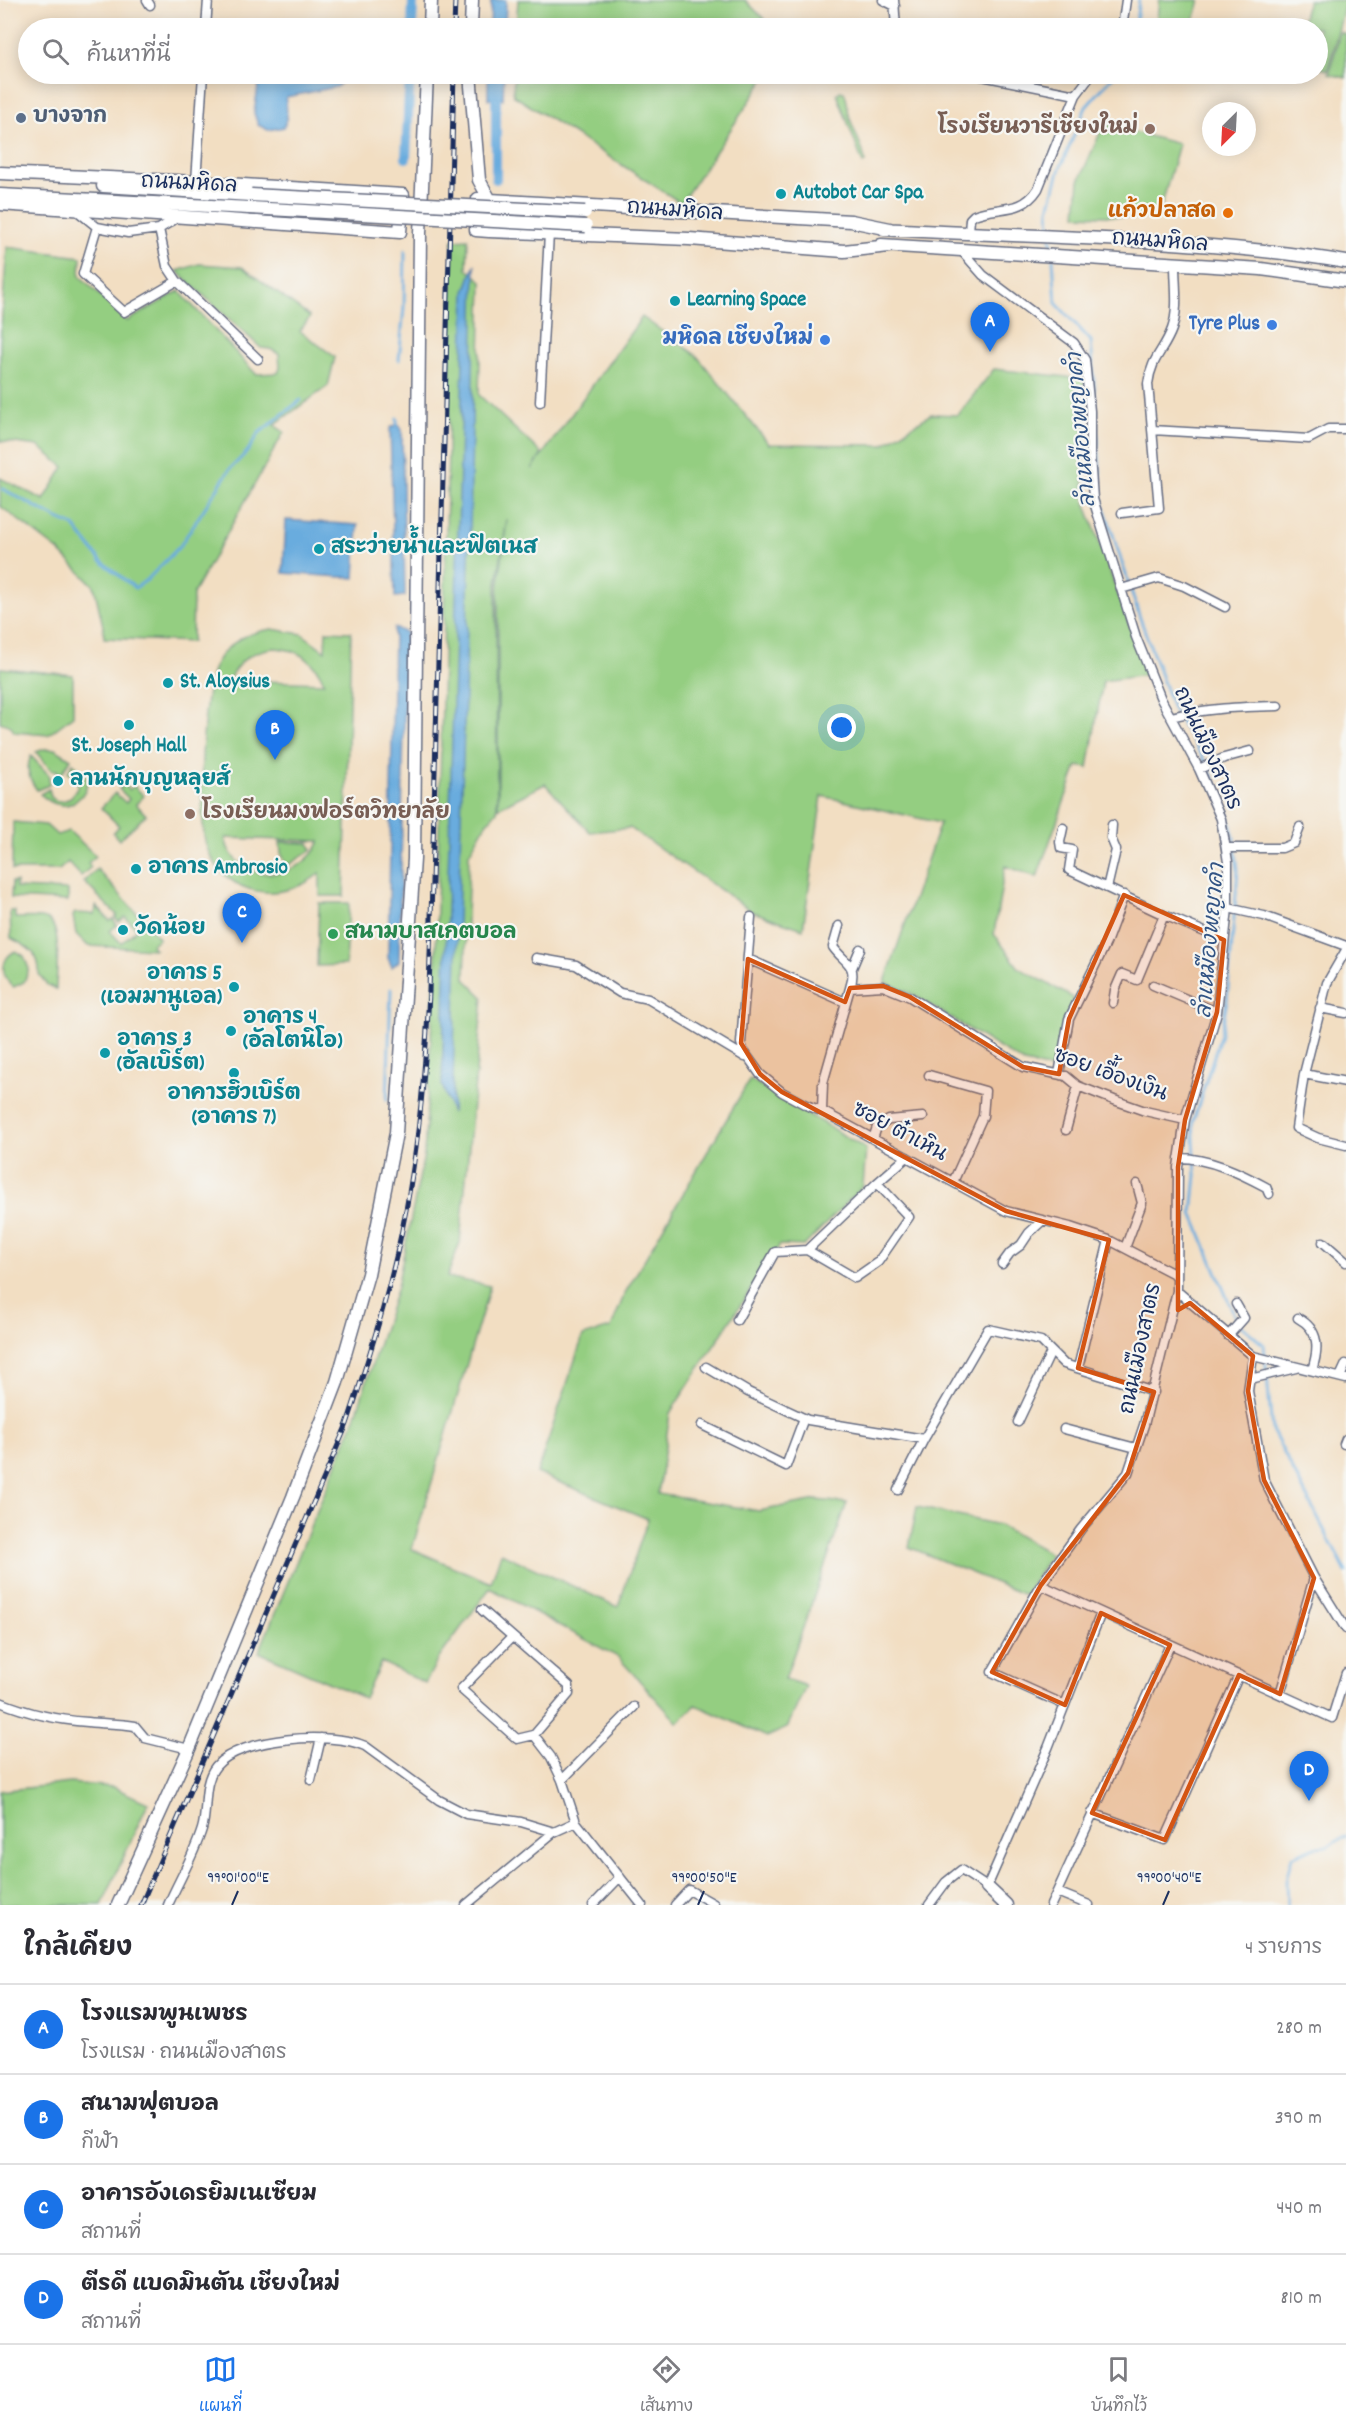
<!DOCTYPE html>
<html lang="th">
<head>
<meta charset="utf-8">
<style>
	:root { --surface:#fff; --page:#f2f2f3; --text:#2b2b33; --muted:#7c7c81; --line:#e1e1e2; --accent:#1a73e8 }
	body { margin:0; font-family:Dekko,"Playpen Sans Thai",sans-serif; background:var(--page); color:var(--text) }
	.compass { position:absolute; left:1202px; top:102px; width:54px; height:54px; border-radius:50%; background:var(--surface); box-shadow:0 3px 15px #0003; rotate:204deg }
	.you { position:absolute; left:842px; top:728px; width:21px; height:21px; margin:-15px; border:4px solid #fff; border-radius:50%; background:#1a73e8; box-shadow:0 0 0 9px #1a73e833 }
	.badge { display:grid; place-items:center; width:39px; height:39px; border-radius:50%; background:var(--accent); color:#fff; font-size:20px; font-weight:700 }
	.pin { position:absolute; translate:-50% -50px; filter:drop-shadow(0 2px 3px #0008) }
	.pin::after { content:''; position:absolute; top:32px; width:21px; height:18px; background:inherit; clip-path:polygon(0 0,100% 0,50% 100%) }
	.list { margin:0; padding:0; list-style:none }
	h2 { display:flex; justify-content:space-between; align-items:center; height:78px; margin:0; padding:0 24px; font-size:26px }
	h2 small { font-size:20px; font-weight:400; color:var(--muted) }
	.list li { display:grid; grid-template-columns:39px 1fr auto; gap:18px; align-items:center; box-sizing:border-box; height:90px; padding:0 24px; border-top:2px solid var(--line) }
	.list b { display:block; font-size:22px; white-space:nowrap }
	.list p { margin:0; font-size:20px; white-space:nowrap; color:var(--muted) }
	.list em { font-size:20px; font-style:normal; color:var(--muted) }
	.icon { flex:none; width:33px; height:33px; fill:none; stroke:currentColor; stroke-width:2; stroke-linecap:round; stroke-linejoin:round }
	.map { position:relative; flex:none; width:1346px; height:1905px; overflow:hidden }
	.search { position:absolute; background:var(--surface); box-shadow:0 3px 15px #0003; left:18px; right:18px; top:18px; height:66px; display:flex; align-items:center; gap:15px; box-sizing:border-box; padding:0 21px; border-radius:33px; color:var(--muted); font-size:22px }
	.sheet { height:438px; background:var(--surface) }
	nav { display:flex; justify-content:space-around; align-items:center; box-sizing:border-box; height:84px; border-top:2px solid var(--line); background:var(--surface); font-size:16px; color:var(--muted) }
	nav a { display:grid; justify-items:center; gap:3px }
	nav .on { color:var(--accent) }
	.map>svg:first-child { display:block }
	.green { fill:#94ce81; stroke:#587e70; stroke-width:1.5; fill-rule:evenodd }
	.water { fill:#69acde; stroke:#426e9e; stroke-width:1.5 }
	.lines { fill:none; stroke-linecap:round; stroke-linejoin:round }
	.stream { stroke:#69acde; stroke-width:3 }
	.canal { stroke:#69acde; stroke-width:10 }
	.street-casing { stroke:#666c81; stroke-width:11 }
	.secondary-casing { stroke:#666c81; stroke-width:15 }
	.street { stroke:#fff; stroke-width:8 }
	.secondary { stroke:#fff; stroke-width:12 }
	.rail-casing { stroke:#1b2f5e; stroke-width:5 }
	.rail { stroke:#f6f6f2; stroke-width:3; stroke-dasharray:9; stroke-linecap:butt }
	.secondary-bridge-casing { stroke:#666c81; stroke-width:15; stroke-linecap:butt }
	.secondary-bridge { stroke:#fff; stroke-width:12 }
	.marked { fill:#d45514; fill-opacity:0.2; stroke:#d45514; stroke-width:4.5; stroke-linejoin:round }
	.ticks { fill:none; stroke:#1b2f5e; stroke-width:2 }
	.service-dot { fill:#5c6f8a; stroke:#f6f6f2; stroke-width:2 }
	.education-dot { fill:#8d6e63; stroke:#f6f6f2; stroke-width:2 }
	.culture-dot { fill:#0f9aa8; stroke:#f6f6f2; stroke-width:2 }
	.food-dot { fill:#e8710a; stroke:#f6f6f2; stroke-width:2 }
	.shop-dot { fill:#3f7fe0; stroke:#f6f6f2; stroke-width:2 }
	.leisure-dot { fill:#2e9e5b; stroke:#f6f6f2; stroke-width:2 }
	.labels { text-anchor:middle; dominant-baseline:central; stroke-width:4.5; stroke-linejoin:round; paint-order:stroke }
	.service-label { font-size:21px; font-weight:bold; fill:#4e5e75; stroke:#f6f6f2; text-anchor:start }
	.education-label { font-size:21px; font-weight:bold; fill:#785e54; stroke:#f6f6f2; text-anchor:end }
	.street-label { font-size:21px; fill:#1b2f5e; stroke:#f6f6f2 }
	.culture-label { font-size:21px; font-weight:bold; fill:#0d838f; stroke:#f6f6f2; text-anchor:start }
	.food-label { font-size:21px; font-weight:bold; fill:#c56008; stroke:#f6f6f2; text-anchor:end }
	.shop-label { font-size:21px; font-weight:bold; fill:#366cbe; stroke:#f6f6f2; text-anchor:end }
	.leisure-label { font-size:21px; font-weight:bold; fill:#27864d; stroke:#f6f6f2; text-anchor:start }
	.water-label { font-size:22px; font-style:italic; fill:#325484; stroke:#f6f6f2 }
	.ticks-label { font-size:15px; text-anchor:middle; fill:#1b2f5e; stroke:#f6f6f2; stroke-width:4.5; stroke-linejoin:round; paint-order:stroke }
</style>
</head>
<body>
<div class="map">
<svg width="1346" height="1905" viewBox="0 0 1346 1905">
	<rect width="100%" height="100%" fill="#f6f6f2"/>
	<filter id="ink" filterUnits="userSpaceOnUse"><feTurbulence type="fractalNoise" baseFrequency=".0167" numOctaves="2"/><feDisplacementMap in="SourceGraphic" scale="12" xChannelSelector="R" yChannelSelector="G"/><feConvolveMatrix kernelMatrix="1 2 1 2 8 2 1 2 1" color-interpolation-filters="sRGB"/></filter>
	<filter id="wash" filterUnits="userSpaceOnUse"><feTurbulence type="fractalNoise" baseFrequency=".008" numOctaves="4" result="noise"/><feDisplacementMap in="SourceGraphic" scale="24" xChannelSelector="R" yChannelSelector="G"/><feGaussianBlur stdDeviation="1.35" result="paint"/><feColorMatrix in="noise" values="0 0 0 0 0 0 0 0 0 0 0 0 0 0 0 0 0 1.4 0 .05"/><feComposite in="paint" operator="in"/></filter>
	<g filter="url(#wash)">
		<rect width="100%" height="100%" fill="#f2dec2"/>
		<!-- green -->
		<path class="green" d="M518,0H745L773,28H516Z
			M1159,0H1200L1192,28H1156Z
			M1308,0H1346L1328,70L1318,67V28H1300Z
			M1340,32L1346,34V78L1329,74Z
			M514,74H768L681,203L513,95Z
			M840,91L844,92C848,100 847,107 849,115C853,131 864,147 865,162L863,164L837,94Z
			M1104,124L1179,144L1158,218L1076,215L1079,181Z
			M468,239L467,269L482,281L479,395L542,454L532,469L642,317L696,355L769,444L883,445L931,414L958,415L994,369L1084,379L1083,472L1085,502L1147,675L1103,681L1088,768L1077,766L1037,877L1005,866L994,934L1019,968L1074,998L1062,1028L1056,1070L1024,1063L912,994L885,982L940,823L822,796L803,929L753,912L630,828L590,832L545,784L498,808V590L507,519L496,589L497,811L486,824L469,854L465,979L483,997L460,1242L447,1277L490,1286L412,1549L491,1583L501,1553L618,1607L648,1519L537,1473L583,1336L611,1328L625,1293L750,1079L866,1149L863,1186L804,1246L780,1245L670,1413L658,1494L759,1511L816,1500L847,1503L785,1679L806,1686L787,1728L767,1737L696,1705L678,1723L618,1657L490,1588L439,1658L425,1683L381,1662L364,1698L259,1652L354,1421L397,1287L424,1155L436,953L453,240Z
			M7,247L81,257L80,276L127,321L179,291L256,374L278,373L280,368L279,354L270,349L261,348L177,271L199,264L242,267L310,317L300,331L335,357L328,386L274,425L284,432L193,594L192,642L104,638L103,626L94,586L59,551L0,506V478L44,500L64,467L38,446L0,441V343Z
			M272,629L302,634L325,651L326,631L351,632L344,896H320V873C282,905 226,897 207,848C197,820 201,689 216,663C228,642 249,632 272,629ZM275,648C298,649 316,661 324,683L229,680C238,660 254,650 275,648ZM225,838L320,841C301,884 235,886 225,838Z
			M0,668L73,675V716L48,735L14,732L11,726L0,722Z
			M44,749H55L71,759L62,773H58L57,770L52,771L36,752Z
			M31,756L49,775V785L37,790C29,779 25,769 31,756Z
			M73,763C76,766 81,770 84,773C94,788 76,807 61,805C52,804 46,799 40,794L49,789L51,797C63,807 74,797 78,785L74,775L68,772Z
			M124,784L129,790L134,786L144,796L136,804L146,815L119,840L113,833L119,826L101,808L115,793L126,803L129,799L119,789Z
			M13,822L46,825L57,835L69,831L96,856L88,863L91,867L81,876L68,862L59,870H12Z
			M280,842L309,843L312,850L287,866L281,853Z
			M97,869L159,938L151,945L155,949L88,946L76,934L73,916L75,913L95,914L96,906L110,921L113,919L117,925L110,931L121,943L137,929L125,917L119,922L115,918L117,915L84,882Z
			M12,882H16V888L68,890V901L11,898Z
			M319,903H349L346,965L317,966Z
			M10,911H15V918C25,918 40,916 48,920C63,929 56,973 56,989L47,985L39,974C40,952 27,947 11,938Z
			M16,951L24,956L29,969L24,982L14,987C0,979 0,957 16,951Z
			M917,1507L999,1525L1051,1554L1025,1595L909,1547Z
			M70,1783L113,1787L148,1803L102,1905H0V1791Z"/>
		<!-- water -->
		<path class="water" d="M491,0H506L505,28H490Z
			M260,74H344L340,84L336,87L286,97L287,118L284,127L268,130L258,125L254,113Z
			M488,74H504L503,99H488Z
			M475,264L470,531L452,1113L442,1085L465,292Z
			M398,424L402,430L405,596L395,597L390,428Z
			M286,520L358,525L355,578L283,573Z
			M394,628L406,632L399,961L392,967L388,958Z"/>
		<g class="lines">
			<!-- stream -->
			<path class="stream" d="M1135,28L1139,0
				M1050,232L1049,209L1059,171L1086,107L1115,74
				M1051,238L1052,253
				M1053,259L1056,303L1091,341L1102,501L1140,618L1173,709L1202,756L1223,798L1234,838L1238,870L1227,1000L1221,1034L1193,1122L1196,1175L1192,1213L1237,1322L1264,1345L1272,1430L1346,1572
				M399,360L404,307L405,250
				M397,418V429
				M3,489L56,518L74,526L101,561L135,588L147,580L180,546L230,469L247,452L259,433L301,400
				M387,1100L391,989
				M1287,1905L1286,1881L1292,1857L1315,1847L1329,1846L1346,1836"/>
			<!-- canal -->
			<path class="canal" d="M412,28L413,0
				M406,158L410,74
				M496,179V74"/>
		</g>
	</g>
	<g filter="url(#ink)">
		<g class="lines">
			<!-- street casing -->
			<g class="street-casing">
				<path id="street" d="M147,0L150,5
					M883,0L895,6
					M894,0L896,28
					M206,28L208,0
					M1122,28L1126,0
					M972,74L1076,95
					M196,182L203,74
					M76,210L97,227L128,233L159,229L180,216
					M97,227L83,274L124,312L177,281
					M159,229L167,266L177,281L258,359
					M969,232L970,219L974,215C999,205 1021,215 1038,189L1076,95L1092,74
					M961,250L983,275L1074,343L1085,360L1090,411V456L1093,499L1136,637L1161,699L1199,769L1221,819L1228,862V908L1217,1012L1185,1120L1178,1167L1177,1291L1144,1425L1128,1473L1081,1529L1041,1585L992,1672L1065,1705
					M540,402L549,233
					M1152,430L1309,439L1328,429H1346
					M1122,513L1159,508L1148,384C1151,358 1164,351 1172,329C1179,309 1175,285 1175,264
					M1121,589L1159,578L1184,586L1225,607
					M1171,717C1206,708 1241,707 1278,706
					M1199,769L1224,758L1250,751
					M1063,828L1060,842L1061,848L1072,850L1069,870L1164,915L1224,940
					M1226,848H1282L1294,843L1300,827
					M1107,888L1116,850L1111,838L1112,825
					M1228,908L1264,916L1346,946
					M751,917L741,1043L743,1050L760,1074L782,1092L806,1105L822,1111L1006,1211L1070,1227L1109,1240L1176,1275
					M839,926L833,947C845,964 858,963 850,988
					M1346,950L1327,983L1304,1074L1296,1128L1318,1138L1346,1145
					M536,958L576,965L620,993L648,999L745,1057
					M748,959L845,1002
					M852,968L860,949
					M1153,985L1217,1012
					M1113,1003L1115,990L1122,974L1137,980L1164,915
					M1320,1008L1346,1013
					M1059,1074L1069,1019L1106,943L1124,895
					M1304,1074L1346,1082
					M929,1075L985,1091L983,1116L953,1182
					M822,1111L823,1083L850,988L883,986L910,997L1023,1067L1066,1076L1078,1086L1114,1100L1145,1111L1185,1120
					M1066,1130L1078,1086
					M873,1139L877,1127L889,1120L923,1117
					M1179,1158C1209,1158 1240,1173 1266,1187L1269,1194
					M1323,1242L1346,1262
					M1125,1248L1142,1203L1137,1184
					M807,1250L855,1278L878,1262L909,1217L877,1183
					M1002,1264L1010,1253L1021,1245L1029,1233L1042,1221
					M1177,1291L1253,1356L1346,1379
					M1298,1318C1320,1330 1319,1349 1312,1370
					M737,1320L775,1252L807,1250L877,1183L907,1157
					M1228,1336L1244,1318L1236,1304
					M1253,1356L1248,1391L1264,1480L1314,1578L1346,1629
					M706,1367L748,1392L808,1420L924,1439
					M1078,1368L1109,1240
					M1340,1377L1346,1364
					M1250,1379L1296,1368
					M1018,1422L1051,1352
					M702,1425L786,1466L804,1418
					M1064,1429L1136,1448
					M1344,1444L1346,1439
					M898,1490L924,1439L988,1329L1041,1341L1064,1364L1154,1392
					M1041,1585L1332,1718L1346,1673
					M482,1610L569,1686V1694L534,1735L517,1739L461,1689L512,1637
					M1280,1694L1314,1578
					M0,1702C27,1713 58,1720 88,1722C104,1724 119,1723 135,1726L145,1738L189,1749
					M534,1735L551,1757L562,1780L576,1822L642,1905
					M311,1780L321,1738
					M562,1780L634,1707
					M1092,1813L1165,1840L1239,1675
					M1057,1892L1089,1905
					M168,1905C179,1880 194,1855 202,1829C208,1810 202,1783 216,1766C240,1737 332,1731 365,1746L439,1800L466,1814L521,1822L554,1832
					M466,1905L554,1832L576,1822
					M593,1905L620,1877
					M675,1905L689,1890L714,1904
					M929,1905L946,1882L961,1870L987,1887L1048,1748L1101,1613
					M1051,1905L1170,1645"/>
			</g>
			<!-- secondary casing -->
			<g class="secondary-casing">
				<path id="secondary" d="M430,28L431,0
					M471,28L472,0
					M470,74L479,180L490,200
					M0,173L196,182L403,195L400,232L0,204
					M103,186L251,195
					M0,195L249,208
					M884,229C1038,238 1193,237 1346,262
					M489,231L476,230L478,199L490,200
					M881,245L1261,269L1346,281
					M889,246L844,251L689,239L489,231L490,200L851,221L890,229
					M987,1887L1006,1905
					M118,1905L189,1749L293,1497L337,1382L368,1274L396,1133L414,859L420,233L427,74"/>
			</g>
			<!-- street -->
			<use href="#street" class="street"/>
			<!-- secondary -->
			<use href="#secondary" class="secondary"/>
			<!-- rail casing -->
			<g class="rail-casing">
				<path id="rail" d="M454,28L455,0
					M141,1905L347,1424C373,1346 397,1268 410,1187C421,1122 426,1057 429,992L454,74"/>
			</g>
			<!-- rail -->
			<use href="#rail" class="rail"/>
			<!-- secondary-bridge casing -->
			<g class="secondary-bridge-casing">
				<path id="secondary-bridge" d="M251,195L585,212
					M249,208L586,226"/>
			</g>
			<!-- secondary-bridge -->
			<use href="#secondary-bridge" class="secondary-bridge"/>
		</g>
	</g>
	<!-- marked area -->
	<path class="marked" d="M1124,895L1224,940L1217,1012L1185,1120L1178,1167V1310L1190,1303L1253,1356L1248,1391L1264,1480L1314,1578L1280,1694L1239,1675L1165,1840L1092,1813L1170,1645L1101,1613L1065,1705L992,1672L1041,1585L1128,1473L1154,1392L1078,1368L1109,1240L1006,1211L782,1092L760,1074L741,1043L748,959L845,1002L850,988L883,986L910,997L1023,1067L1059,1074L1069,1019Z"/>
	<!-- ticks -->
	<path class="ticks" d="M232,1905L238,1891M698,1905L704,1891M1163,1905L1169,1891"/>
	<!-- markers -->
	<circle class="service-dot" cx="21" cy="118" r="6"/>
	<g class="education-dot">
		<circle cx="1150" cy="129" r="6"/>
		<circle cx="190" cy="814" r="6"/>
	</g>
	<g class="culture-dot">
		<circle cx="781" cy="194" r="6"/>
		<circle cx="675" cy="301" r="6"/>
		<circle cx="319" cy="549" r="6"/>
		<circle cx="168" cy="683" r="6"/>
		<circle cx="129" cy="725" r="6"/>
		<circle cx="58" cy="781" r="6"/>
		<circle cx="136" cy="869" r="6"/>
		<circle cx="123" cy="930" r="6"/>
		<circle cx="234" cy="987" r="6"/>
		<circle cx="231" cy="1031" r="6"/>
		<circle cx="105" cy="1053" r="6"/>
		<circle cx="234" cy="1073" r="6"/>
	</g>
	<circle class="food-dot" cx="1228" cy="213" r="6"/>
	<g class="shop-dot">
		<circle cx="1272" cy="325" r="6"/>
		<circle cx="825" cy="340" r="6"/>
	</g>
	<circle class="leisure-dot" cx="333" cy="934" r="6"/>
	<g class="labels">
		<!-- service labels -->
		<g class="service-label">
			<text x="33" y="118">บางจาก</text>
		</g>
		<!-- education labels -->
		<g class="education-label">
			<text x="1138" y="129">โรงเรียนวารีเชียงใหม่</text>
			<text x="202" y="814" text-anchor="start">โรงเรียนมงฟอร์ตวิทยาลัย</text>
		</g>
		<!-- street labels -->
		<g class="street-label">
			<text transform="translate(189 185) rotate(3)">ถนนมหิดล</text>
			<text transform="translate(675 212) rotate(4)">ถนนมหิดล</text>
			<text transform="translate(1160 243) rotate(4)">ถนนมหิดล</text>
			<text transform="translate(1206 749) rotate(65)">ถนนเมืองสาตร</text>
			<text transform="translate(1110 1076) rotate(20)">ซอย เอื้องเงิน</text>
			<text transform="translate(899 1133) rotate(28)">ซอย ต๋าเหิน</text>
			<text transform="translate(1142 1349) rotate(-78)">ถนนเมืองสาตร</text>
		</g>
		<!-- culture labels -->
		<g class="culture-label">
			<text x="793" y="194">Autobot Car Spa</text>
			<text x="687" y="301">Learning Space</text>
			<text x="331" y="549">สระว่ายน้ำและฟิตเนส</text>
			<text x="180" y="683">St. Aloysius</text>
			<text x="129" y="747" text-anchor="middle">St. Joseph Hall</text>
			<text x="70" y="781">ลานนักบุญหลุยส์</text>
			<text x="148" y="869">อาคาร Ambrosio</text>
			<text x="135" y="930">วัดน้อย</text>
			<text x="222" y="975" text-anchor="end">อาคาร 5<tspan x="222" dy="24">(เอมมานูเอล)</tspan></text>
			<text x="243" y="1019">อาคาร 4<tspan x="243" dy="24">(อัลโตนิโอ)</tspan></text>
			<text x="117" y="1041">อาคาร 3<tspan x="117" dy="24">(อัลเบิร์ต)</tspan></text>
			<text x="234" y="1095" text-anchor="middle">อาคารฮิวเบิร์ต<tspan x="234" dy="24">(อาคาร 7)</tspan></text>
		</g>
		<!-- food labels -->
		<g class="food-label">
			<text x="1216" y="213">แก้วปลาสด</text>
		</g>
		<!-- shop labels -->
		<g class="shop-label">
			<text x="1260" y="325">Tyre Plus</text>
			<text x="813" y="340">มหิดล เชียงใหม่</text>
		</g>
		<!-- leisure labels -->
		<g class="leisure-label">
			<text x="345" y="934">สนามบาสเกตบอล</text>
		</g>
		<!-- water labels -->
		<g class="water-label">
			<text transform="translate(1083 430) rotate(-95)">ลำเหมืองพญาคำ</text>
			<text transform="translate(1212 941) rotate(-85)">ลำเหมืองพญาคำ</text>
		</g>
	</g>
	<g class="ticks-label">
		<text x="238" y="1882">99°01'00"E</text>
		<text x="704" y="1882">99°00'50"E</text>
		<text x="1169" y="1882">99°00'40"E</text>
	</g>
</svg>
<svg class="compass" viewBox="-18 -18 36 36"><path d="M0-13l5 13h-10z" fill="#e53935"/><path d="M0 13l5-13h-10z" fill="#7c7c81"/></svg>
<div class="you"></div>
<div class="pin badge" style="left:990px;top:352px">A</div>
<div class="pin badge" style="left:275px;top:760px">B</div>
<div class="pin badge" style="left:242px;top:943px">C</div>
<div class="pin badge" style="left:1309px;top:1801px">D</div>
<div class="search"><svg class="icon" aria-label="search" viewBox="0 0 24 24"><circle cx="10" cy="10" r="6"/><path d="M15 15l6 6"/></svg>ค้นหาที่นี่</div>
</div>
<section class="sheet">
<h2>ใกล้เคียง<small>4 รายการ</small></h2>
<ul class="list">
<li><span class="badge">A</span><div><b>โรงแรมพูนเพชร</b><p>โรงแรม · ถนนเมืองสาตร</p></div><em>280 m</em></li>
<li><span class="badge">B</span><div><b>สนามฟุตบอล</b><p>กีฬา</p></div><em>390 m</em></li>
<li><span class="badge">C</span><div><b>อาคารอังเดรยิมเนเซียม</b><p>สถานที่</p></div><em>440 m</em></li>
<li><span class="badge">D</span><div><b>ตีรดี แบดมินตัน เชียงใหม่</b><p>สถานที่</p></div><em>810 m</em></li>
</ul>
</section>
<nav>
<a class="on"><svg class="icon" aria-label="map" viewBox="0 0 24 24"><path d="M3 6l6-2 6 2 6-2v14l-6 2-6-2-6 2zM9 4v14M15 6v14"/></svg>แผนที่</a>
<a><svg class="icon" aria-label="directions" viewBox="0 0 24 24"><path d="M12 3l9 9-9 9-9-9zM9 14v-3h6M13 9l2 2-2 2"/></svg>เส้นทาง</a>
<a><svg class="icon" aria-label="saved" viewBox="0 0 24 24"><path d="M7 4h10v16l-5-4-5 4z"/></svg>บันทึกไว้</a>
</nav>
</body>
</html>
